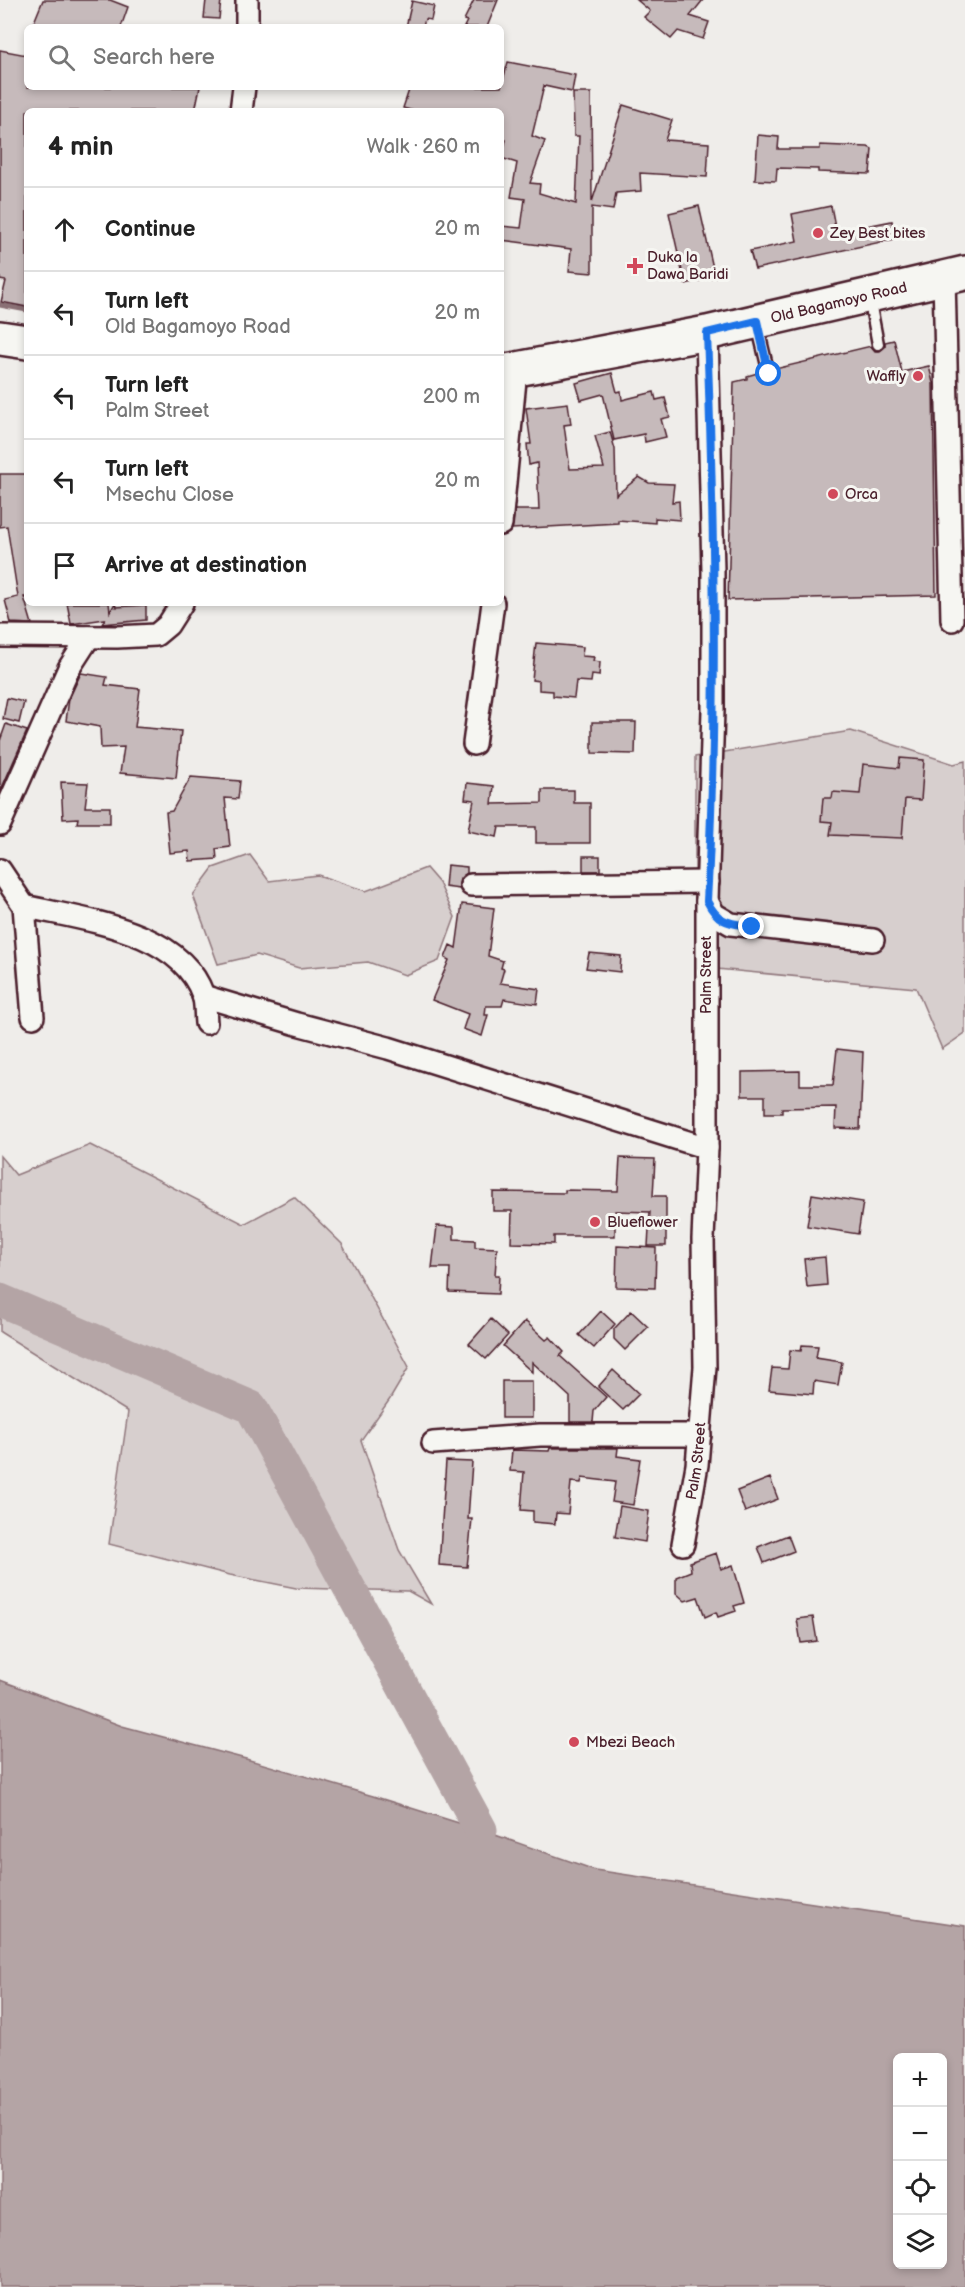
<!DOCTYPE html>
<html lang="en">
<head>
<meta charset="utf-8">
<style>
	:root { --surface:#fff; --page:#f2f2f2; --text:#222; --muted:#767676; --line:#e0e0e0 }
	body { margin:0; font-family:"Balsamiq Sans",sans-serif; background:var(--page); color:var(--text) }
	.controls { position:absolute; right:18px; bottom:18px; display:grid; overflow:hidden; border-radius:9px; box-shadow:0 3px 9px #0003 }
	.controls button { width:54px; height:54px; display:grid; place-items:center; padding:0; border:0; border-bottom:2px solid var(--line); background:var(--surface); color:var(--text); font:30px sans-serif }
	.stop { position:absolute; width:18px; height:18px; margin:-14px; border:4px solid #1a73e8; border-radius:50%; background:#fff }
	.stop.end { background:#1a73e8; border-color:#fff; box-shadow:0 2px 6px #0008 }
	.list { margin:0; padding:0; list-style:none }
	h2 { display:flex; justify-content:space-between; align-items:center; height:78px; margin:0; padding:0 24px; font-size:26px }
	h2 small { font-size:20px; font-weight:400; color:var(--muted) }
	.list li { display:grid; grid-template-columns:39px 1fr auto; gap:18px; align-items:center; box-sizing:border-box; height:84px; padding:0 24px; border-top:2px solid var(--line) }
	.list b { display:block; font-size:22px; white-space:nowrap }
	.list p { margin:0; font-size:20px; white-space:nowrap; color:var(--muted) }
	.list em { font-size:20px; font-style:normal; color:var(--muted) }
	.icon { flex:none; width:33px; height:33px; fill:none; stroke:currentColor; stroke-width:2; stroke-linecap:round; stroke-linejoin:round }
	.map { position:relative; flex:none; width:965px; height:2287px; overflow:hidden }
	.search { position:absolute; background:var(--surface); box-shadow:0 3px 9px #0003; left:24px; top:24px; width:480px; height:66px; display:flex; align-items:center; gap:15px; box-sizing:border-box; padding:0 21px; border-radius:9px; color:var(--muted); font-size:22px }
	.panel { position:absolute; background:var(--surface); box-shadow:0 3px 9px #0003; left:24px; top:108px; width:480px; height:498px; border-radius:9px }
	.map>svg:first-child { display:block }
	.green { fill:#d7cfce; stroke:#90777c; stroke-width:1.5 }
	.water { fill:#b4a4a5; stroke:#8a6f74; stroke-width:1.5; fill-rule:evenodd }
	.lines { fill:none; stroke-linecap:round; stroke-linejoin:round }
	.stream { stroke:#8a6f74; stroke-width:5 }
	.river { stroke:#b4a4a5; stroke-width:33 }
	.building { fill:#c6babb; stroke:#4a1f2b; stroke-width:1.5 }
	.service-casing { stroke:#4a1f2b; stroke-width:15 }
	.minor-casing { stroke:#4a1f2b; stroke-width:26 }
	.primary-casing { stroke:#4a1f2b; stroke-width:38 }
	.service { stroke:#f6f6f2; stroke-width:10 }
	.minor { stroke:#f6f6f2; stroke-width:21 }
	.primary { stroke:#f6f6f2; stroke-width:33 }
	.route { stroke:#1a73e8; stroke-width:8 }
	.poi-dot { fill:#d1495b; stroke:#f6f6f2; stroke-width:2 }
	.labels { text-anchor:middle; dominant-baseline:central; stroke-width:6; stroke-linejoin:round; paint-order:stroke }
	.poi-label { font-size:15px; fill:#4a1f2b; stroke:#f6f6f2; text-anchor:start }
	.street-label { font-size:15px; fill:#4a1f2b; stroke:#f6f6f2 }
</style>
</head>
<body>
<div class="map">
<svg width="965" height="2287" viewBox="0 0 965 2287">
	<rect width="100%" height="100%" fill="#efedea"/>
	<filter id="ink" filterUnits="userSpaceOnUse"><feTurbulence type="fractalNoise" baseFrequency=".0167" numOctaves="2"/><feDisplacementMap in="SourceGraphic" scale="12" xChannelSelector="R" yChannelSelector="G"/><feConvolveMatrix kernelMatrix="1 2 1 2 8 2 1 2 1" color-interpolation-filters="sRGB"/></filter>
	<g filter="url(#ink)">
		<!-- green -->
		<path class="green" d="M851,731L954,764L965,761V1033L942,1049L916,988L717,969L699,935L695,918V757Z
			M250,855L269,881L318,875L366,891L426,868L439,883L455,917L439,961L405,975L368,962L299,968L257,955L218,964L193,895L213,868Z
			M90,1145L244,1224L294,1197L342,1244L409,1367L390,1399L361,1440L399,1550L431,1604L408,1591L296,1588L230,1575L109,1544L128,1412L0,1332V1156L16,1175Z"/>
		<!-- water -->
		<path class="water" d="M0,1680L122,1726L246,1759L373,1796L481,1830L595,1870L965,1926V2287H0ZM898,2058H942V2264H898Z"/>
		<g class="lines">
			<!-- stream -->
			<path class="stream" d="M0,305L27,310"/>
			<!-- river -->
			<path class="river" d="M0,1300L251,1407L481,1830"/>
		</g>
		<!-- building -->
		<path class="building" d="M43,0H110L128,7L121,27H32Z
			M206,0H221L219,19L204,18Z
			M474,0H498L487,27H464L467,21L464,20Z
			M637,0H703L690,16L709,22L703,39L678,31L671,39L644,17L650,11Z
			M412,1L434,6L431,20L425,19L423,27H406Z
			M0,50L27,55V87H200L195,111H27V307L1,302L6,281L0,280Z
			M508,62L575,75L572,92L544,86L532,136L545,141L530,183L540,184L539,193L576,204L579,136H574V131L573,93H591L592,202L623,105L672,120L665,140L709,143L707,177L640,173L641,191L616,193L613,210L592,207V273L569,271L571,249L501,240V226L521,228L525,199L511,197L517,163L501,158L506,140L501,139V111H414L403,108L410,87H501Z
			M758,135L779,137L778,149H820V145L868,147L872,149L870,174L818,172V169L777,168L776,181L755,180Z
			M699,206L715,277L685,284L669,213Z
			M831,206L836,232L892,221L895,239L755,269L750,251L797,241L792,214Z
			M894,340L902,372L929,366L933,383L936,595L728,600L734,382L747,379V376L761,372L764,380L771,381L776,377L775,369L871,346L875,351H880L885,347V342Z
			M612,373L617,392L621,391L622,400L654,392L656,400L665,398L670,417L661,419L666,437L645,442L644,434L614,440L603,394L581,400L576,383Z
			M568,403L571,424L564,425L570,469L604,468L595,436L610,432L615,449L616,495L639,477L649,483L674,484L672,502L679,501L680,520L655,518V523L618,520V523L512,529L515,510H539L537,463L529,465L527,444H531L526,408Z
			M0,474H27V597H24L32,624L11,623L5,600L18,597L7,526L0,527Z
			M67,603H109L110,612L115,603L116,607L146,605V620L102,624L105,619L71,624Z
			M536,643L583,647L582,656L594,657L593,661L600,662L599,676L592,675L591,682L576,681L574,698L553,696V691L539,690V681L532,680Z
			M81,673L107,677L105,685L140,689L135,727L181,731L176,778L120,773L124,747L101,748L100,727L66,721L69,699Z
			M7,698L24,702L19,723L3,719Z
			M592,722H636L635,754L592,753Z
			M6,724L27,731L0,792V741Z
			M900,758L924,760L921,800L905,799L902,838L830,835L832,822L821,821L823,798H832L833,792L860,794L863,764L899,768Z
			M191,777L240,781L238,799L225,798L230,847L216,849L217,859L190,861L189,851L170,853L166,812L172,811Z
			M61,782L88,783L85,807H110V823H77L78,818L63,819Z
			M467,783L494,786L492,804L542,803V790H574V803H590V843H536V827H499L497,837L468,831L474,800L465,799Z
			M583,856H600V871H583Z
			M447,865L467,867V873L460,879L459,889L445,887Z
			M462,904L494,908L488,956L503,961L501,968L504,969L500,983L539,989L537,1004L504,999L502,1006H486L485,1015H488L482,1036L463,1029L468,1014L432,1000L449,960L445,958L450,945L456,948Z
			M589,953L621,956L620,972L586,968Z
			M837,1049L863,1052L860,1129L835,1128L836,1107L782,1108V1113H765V1096H742V1072L800,1071V1085H833Z
			M620,1158L655,1159L653,1196H666V1246H648L650,1212L615,1211V1236H554V1244L511,1243L512,1211H493V1192L565,1193V1190L618,1191Z
			M812,1194L863,1202L858,1234L807,1226Z
			M437,1226L454,1227V1239L475,1240V1247L497,1248L495,1275H499L498,1294L449,1292L450,1268H432Z
			M617,1246L656,1248L655,1288L616,1287Z
			M825,1257L827,1285L807,1287L804,1259Z
			M601,1311L615,1324L594,1348L579,1335Z
			M631,1311L648,1327L625,1350L614,1339V1329Z
			M491,1319L508,1335L486,1359L469,1344Z
			M525,1321L546,1340L550,1337L564,1352L560,1356L606,1397L594,1411L593,1422H570V1397L532,1362V1372L503,1346Z
			M802,1345L818,1346L816,1358L842,1362L838,1385L814,1381L813,1394L769,1390L772,1368L788,1369L790,1350L801,1351Z
			M613,1370L639,1394L623,1410L598,1387Z
			M502,1381H532V1418H502Z
			M550,1448H618L617,1456L640,1459L633,1505L612,1502L615,1482L582,1478L581,1483L571,1482L568,1514L556,1513L555,1524L533,1522V1511L521,1510L524,1472L510,1471L512,1450L549,1451Z
			M446,1461L472,1462L468,1519H472L467,1567L439,1565Z
			M770,1478L778,1499L745,1512L737,1491Z
			M620,1506L649,1511L645,1542L615,1537Z
			M788,1535L794,1551L764,1563L758,1547Z
			M716,1553L721,1569L733,1565L744,1603L734,1606L736,1611L718,1617L716,1612L705,1617L698,1597L685,1601L676,1593V1577L691,1571L690,1562Z
			M813,1617L817,1641L801,1643L797,1619Z"/>
		<g class="lines">
			<!-- service casing -->
			<g class="service-casing">
				<path id="service" d="M869,297L878,344
					M757,324L769,374"/>
			</g>
			<!-- minor casing -->
			<g class="minor-casing">
				<g id="minor">
					<path d="M247,0V27"/>
					<path d="M241,111L244,87"/>
					<path d="M944,277L952,620"/>
					<path d="M501,524L516,370"/>
					<path d="M0,636L117,637L156,635L168,625L182,603"/>
					<path d="M474,744L493,603"/>
					<path d="M0,824L69,668L89,637"/>
					<path d="M0,870L24,906L33,1017"/>
					<path d="M471,885L708,882"/>
					<path d="M707,901L714,914L731,924L873,940"/>
					<path d="M24,906C82,920 180,929 203,995C206,1003 205,1014 206,1023"/>
					<path d="M203,996L297,1024L388,1048L707,1148"/>
					<path d="M433,1443L540,1435H700"/>
					<path id="s1" d="M683,1544L697,1465L705,1367L703,1239L707,1148V901L713,710V571L707,333"/>
				</g>
			</g>
			<!-- primary casing -->
			<g class="primary-casing">
				<g id="primary">
					<path d="M0,338L27,342"/>
					<path id="s2" d="M501,372L707,333L965,273"/>
				</g>
			</g>
			<!-- service -->
			<use href="#service" class="service"/>
			<!-- minor -->
			<use href="#minor" class="minor"/>
			<!-- primary -->
			<use href="#primary" class="primary"/>
		</g>
	</g>
	<g class="lines" filter="url(#ink)">
		<!-- route -->
		<path class="route" d="M752,927C729,923 718,923 707,901C718,712 714,522 707,333L757,321L769,374"/>
	</g>
	<!-- markers -->
	<g class="poi-dot">
		<circle cx="818" cy="233" r="6"/>
		<path d="M632 257h6v6h6v6h-6v6h-6v-6h-6v-6h6z"/>
		<circle cx="918" cy="376" r="6"/>
		<circle cx="833" cy="494" r="6"/>
		<circle cx="595" cy="1222" r="6"/>
		<circle cx="574" cy="1742" r="6"/>
	</g>
	<g class="labels">
		<!-- poi labels -->
		<g class="poi-label">
			<text x="830" y="233">Zey Best bites</text>
			<text x="647" y="257">Duka la<tspan x="647" dy="17">Dawa Baridi</tspan></text>
			<text x="906" y="376" text-anchor="end">Waffly</text>
			<text x="845" y="494">Orca</text>
			<text x="607" y="1222">Blueflower</text>
			<text x="586" y="1742">Mbezi Beach</text>
		</g>
		<!-- street labels -->
		<g class="street-label">
			<text stroke="none"><textPath href="#s2" startOffset="345">Old Bagamoyo Road</textPath></text>
			<text transform="translate(706 975) rotate(-90)">Palm Street</text>
			<text stroke="none"><textPath href="#s1" startOffset="84">Palm Street</textPath></text>
		</g>
	</g>
</svg>
<div class="controls">
<button>+</button>
<button>−</button>
<button><svg class="icon" aria-label="locate" viewBox="0 0 24 24"><circle cx="12" cy="12" r="6"/><path d="M12 2v4M12 18v4M2 12h4M18 12h4"/></svg></button>
<button><svg class="icon" aria-label="layers" viewBox="0 0 24 24"><path d="M12 4l9 5-9 5-9-5zM3 14l9 5 9-5"/></svg></button>
</div>
<div class="stop" style="left:769px;top:374px"></div>
<div class="stop end" style="left:752px;top:927px"></div>
<div class="search"><svg class="icon" aria-label="search" viewBox="0 0 24 24"><circle cx="10" cy="10" r="6"/><path d="M15 15l6 6"/></svg>Search here</div>
<section class="panel">
<h2>4 min<small>Walk · 260 m</small></h2>
<ul class="list">
<li><svg class="icon" aria-label="ahead" viewBox="0 0 24 24"><path d="M12 20V5M6 11l6-6 6 6"/></svg><div><b>Continue</b></div><em>20 m</em></li>
<li><svg class="icon" aria-label="left" viewBox="0 0 24 24"><path d="M17 20v-9H6M10 6l-5 5 5 5"/></svg><div><b>Turn left</b><p>Old Bagamoyo Road</p></div><em>20 m</em></li>
<li><svg class="icon" aria-label="left" viewBox="0 0 24 24"><path d="M17 20v-9H6M10 6l-5 5 5 5"/></svg><div><b>Turn left</b><p>Palm Street</p></div><em>200 m</em></li>
<li><svg class="icon" aria-label="left" viewBox="0 0 24 24"><path d="M17 20v-9H6M10 6l-5 5 5 5"/></svg><div><b>Turn left</b><p>Msechu Close</p></div><em>20 m</em></li>
<li><svg class="icon" aria-label="arrive" viewBox="0 0 24 24"><path d="M6 21V4h12l-3 4 3 4H6"/></svg><div><b>Arrive at destination</b></div></li>
</ul>
</section>
</div>
</body>
</html>
